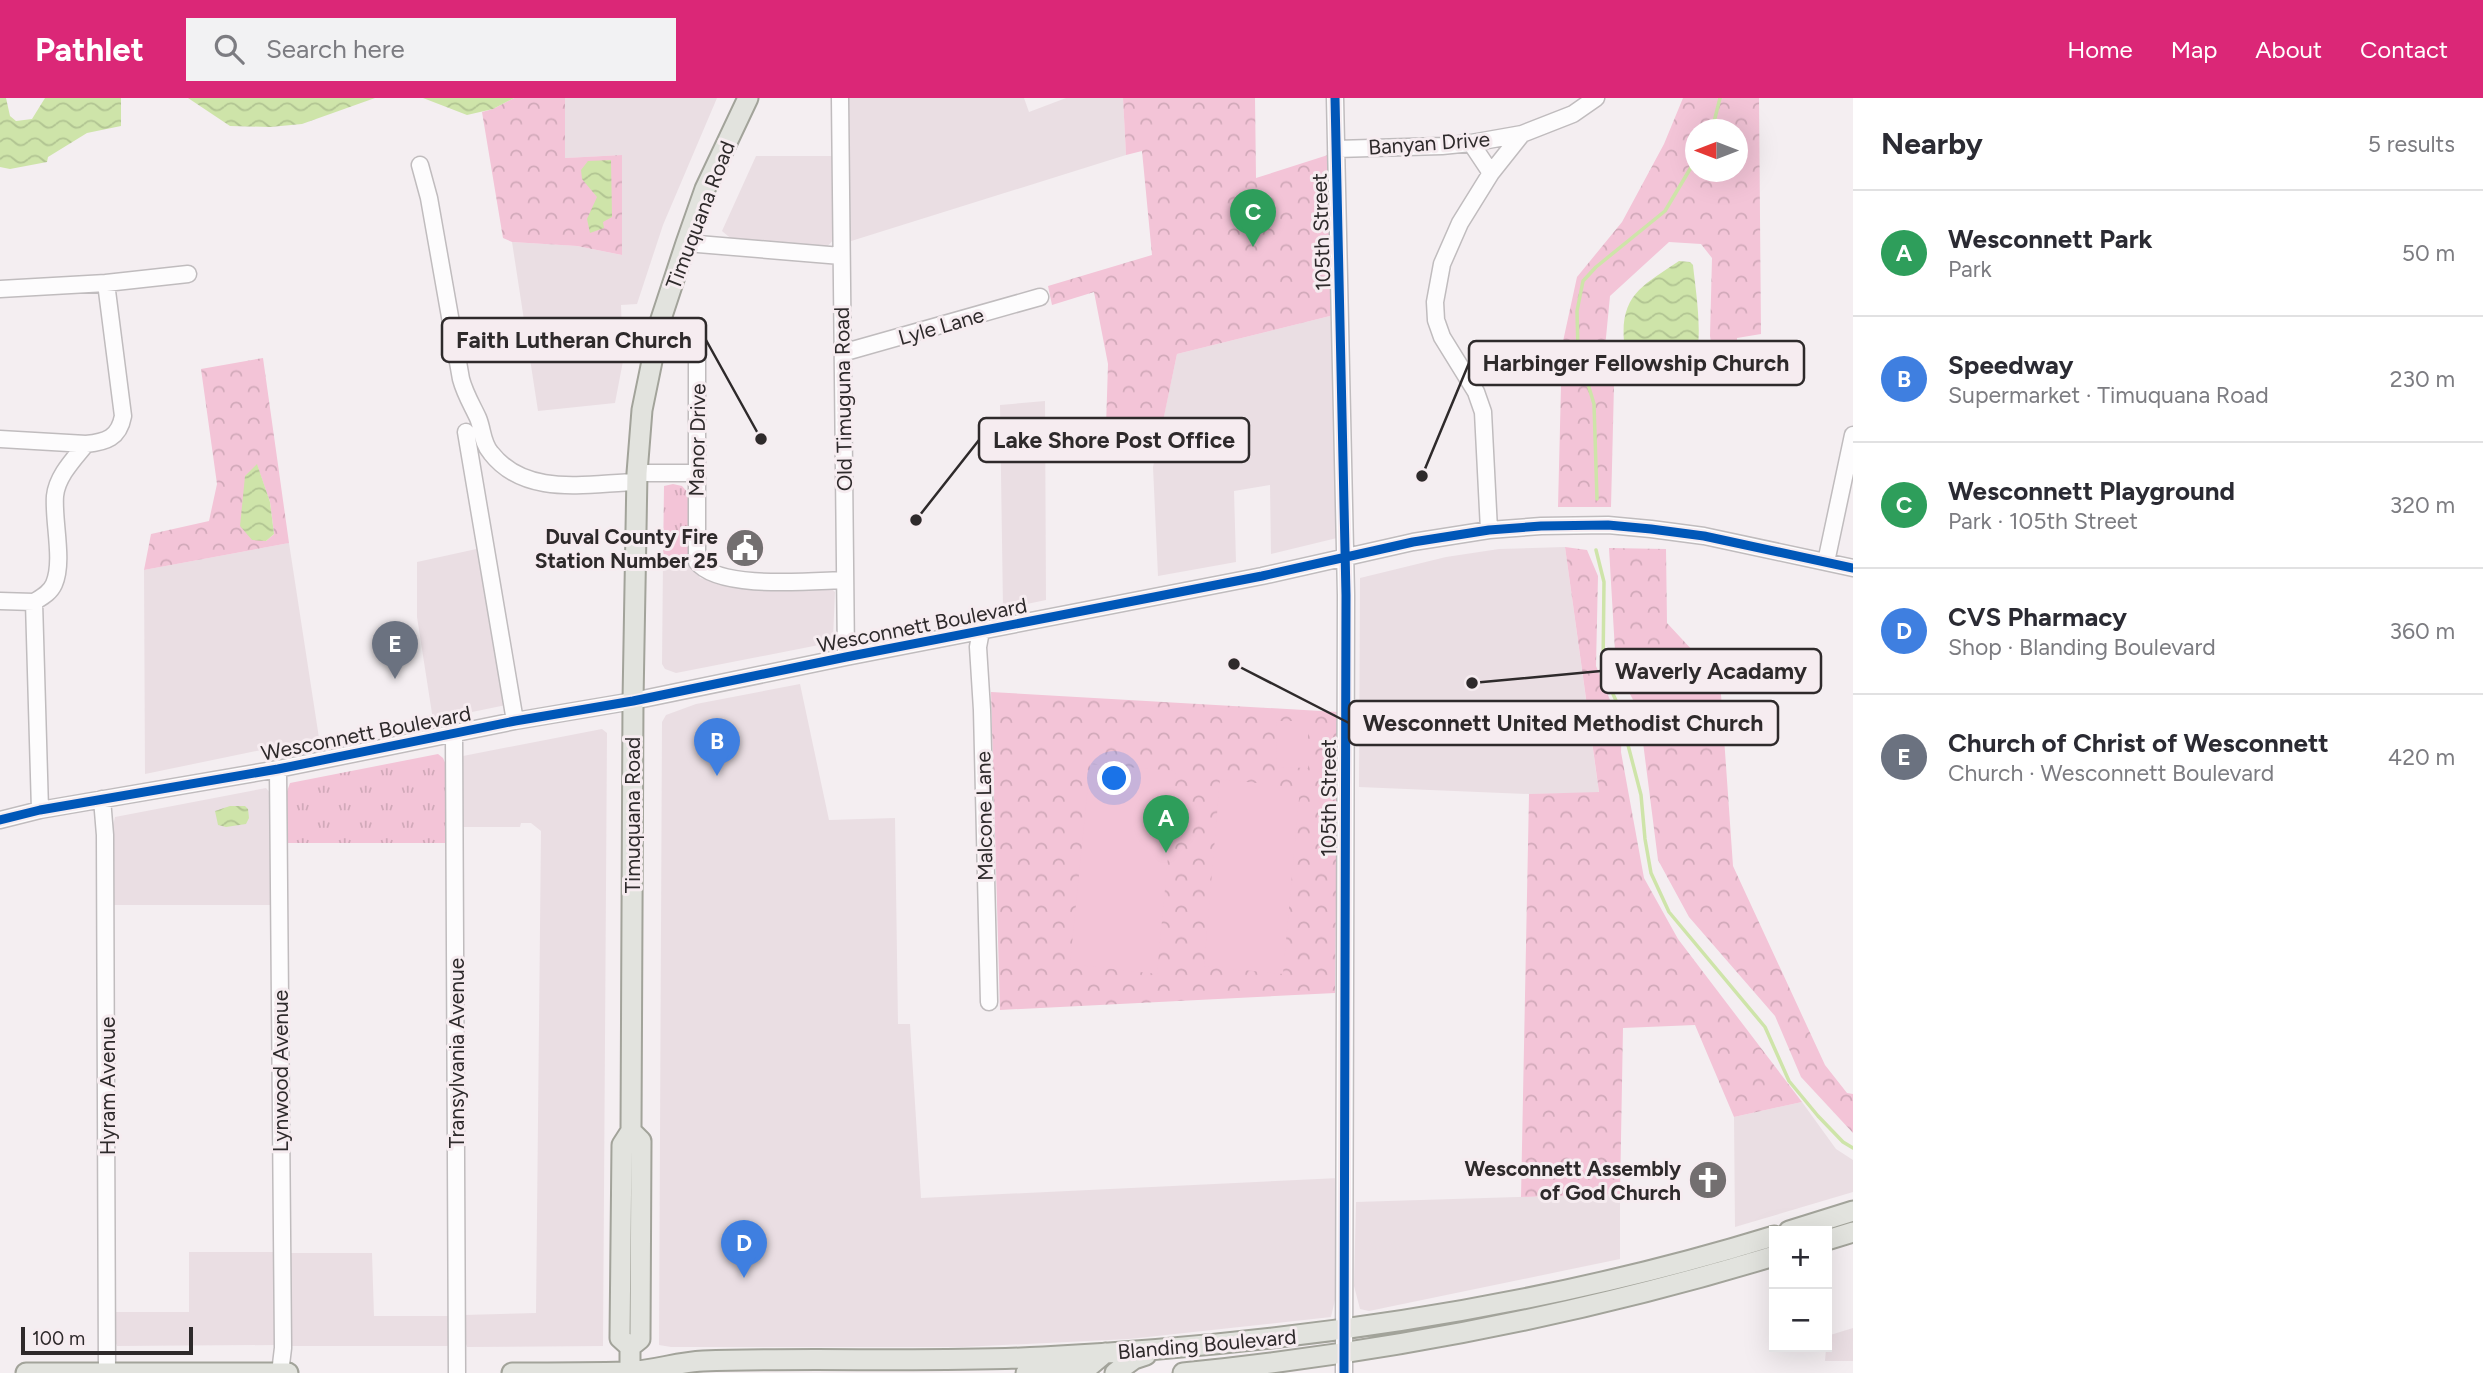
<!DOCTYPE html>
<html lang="en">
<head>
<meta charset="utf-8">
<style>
	:root { --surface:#fff; --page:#f2f2f3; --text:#2b2b33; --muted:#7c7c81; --line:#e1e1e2; --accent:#db2777 }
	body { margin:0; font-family:Figtree,sans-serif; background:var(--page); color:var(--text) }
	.controls { position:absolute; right:21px; bottom:21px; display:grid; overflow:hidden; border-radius:0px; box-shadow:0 7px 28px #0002 }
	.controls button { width:63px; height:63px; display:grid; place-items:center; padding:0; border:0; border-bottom:2px solid var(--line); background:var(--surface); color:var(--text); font:35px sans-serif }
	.compass { position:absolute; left:1685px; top:21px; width:63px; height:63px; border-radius:50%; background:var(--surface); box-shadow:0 7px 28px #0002; rotate:270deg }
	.scale { position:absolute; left:21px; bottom:18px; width:172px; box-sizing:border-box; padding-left:7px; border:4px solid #2e2a2b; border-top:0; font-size:19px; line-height:24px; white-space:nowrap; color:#2e2a2b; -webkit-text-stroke:5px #f6ecf0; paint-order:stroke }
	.you { position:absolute; left:1115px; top:681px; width:24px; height:24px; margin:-18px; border:5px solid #fff; border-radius:50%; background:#1a73e8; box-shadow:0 0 0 10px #1a73e833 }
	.badge { display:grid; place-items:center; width:46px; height:46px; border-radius:50%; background:var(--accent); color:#fff; font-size:23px; font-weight:700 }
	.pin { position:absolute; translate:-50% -58px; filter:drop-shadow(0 2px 4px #0008) }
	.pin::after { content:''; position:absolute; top:37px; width:24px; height:21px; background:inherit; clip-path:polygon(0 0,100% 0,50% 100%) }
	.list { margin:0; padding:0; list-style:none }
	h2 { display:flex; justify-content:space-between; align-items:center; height:91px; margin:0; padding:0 28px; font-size:30px }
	h2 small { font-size:23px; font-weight:400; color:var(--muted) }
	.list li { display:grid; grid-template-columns:46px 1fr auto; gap:21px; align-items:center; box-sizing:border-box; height:126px; padding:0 28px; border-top:2px solid var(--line) }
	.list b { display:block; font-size:26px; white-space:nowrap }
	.list p { margin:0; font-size:23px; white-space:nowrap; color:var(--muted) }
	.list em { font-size:23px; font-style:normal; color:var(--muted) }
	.icon { flex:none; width:38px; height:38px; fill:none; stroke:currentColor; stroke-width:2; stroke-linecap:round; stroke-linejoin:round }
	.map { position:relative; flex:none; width:1853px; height:1275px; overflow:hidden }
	header { display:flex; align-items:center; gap:42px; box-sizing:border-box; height:98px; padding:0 35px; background:var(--accent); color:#fff }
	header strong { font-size:33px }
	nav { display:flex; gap:38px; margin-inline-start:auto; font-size:24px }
	.search { width:490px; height:63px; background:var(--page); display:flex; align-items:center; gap:18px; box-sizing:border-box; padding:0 24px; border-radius:0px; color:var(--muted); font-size:26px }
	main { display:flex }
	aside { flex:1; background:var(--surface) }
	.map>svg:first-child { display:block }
	.built { fill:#eadee3 }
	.grass { fill:url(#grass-tufts) }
	.forest { fill:url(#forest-crowns); fill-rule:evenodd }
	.garden { fill:#f3c4d7 }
	.water { fill:url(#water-waves) }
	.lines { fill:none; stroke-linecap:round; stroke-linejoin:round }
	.stream { stroke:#cee4a9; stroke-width:3.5 }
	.minor-casing { stroke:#c0bcbe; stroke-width:19 }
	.major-casing { stroke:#a2a39a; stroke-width:23 }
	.minor { stroke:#fdfcfd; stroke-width:16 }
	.major { stroke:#e2e3de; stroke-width:19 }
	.cycleway-casing { stroke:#f6ecf0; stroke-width:13 }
	.cycleway { stroke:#0057b8; stroke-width:9 }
	.labels { text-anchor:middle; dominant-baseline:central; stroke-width:6; stroke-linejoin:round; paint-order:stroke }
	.street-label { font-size:21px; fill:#2e2a2b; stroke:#f6ecf0 }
	.poi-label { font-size:21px; font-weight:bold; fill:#2e2a2b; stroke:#f6ecf0; text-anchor:end }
	.leader { fill:none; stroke:#2e2a2b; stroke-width:2.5 }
	.callout-dot { fill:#2e2a2b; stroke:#f6ecf0; stroke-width:2.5 }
	.callout { fill:#f6ecf0; stroke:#2e2a2b; stroke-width:2.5 }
	.callout-label { font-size:23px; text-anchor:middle; font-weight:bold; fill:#2e2a2b }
</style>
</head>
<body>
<header>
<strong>Pathlet</strong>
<div class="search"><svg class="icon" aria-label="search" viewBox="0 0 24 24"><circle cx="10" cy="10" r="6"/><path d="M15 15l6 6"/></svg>Search here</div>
<nav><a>Home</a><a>Map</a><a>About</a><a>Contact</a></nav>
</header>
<main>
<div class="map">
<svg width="1853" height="1275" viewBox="0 0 1853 1275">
	<defs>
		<pattern id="grass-tufts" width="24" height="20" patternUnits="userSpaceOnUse" patternTransform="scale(1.75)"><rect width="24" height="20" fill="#f3c4d7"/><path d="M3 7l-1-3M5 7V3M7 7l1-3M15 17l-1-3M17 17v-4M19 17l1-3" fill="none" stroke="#d1a9b9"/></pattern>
		<pattern id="forest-crowns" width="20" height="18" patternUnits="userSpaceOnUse" patternTransform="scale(1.75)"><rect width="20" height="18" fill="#f3c4d7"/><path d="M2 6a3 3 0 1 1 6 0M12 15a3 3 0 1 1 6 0" fill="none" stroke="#d1a9b9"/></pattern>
		<pattern id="water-waves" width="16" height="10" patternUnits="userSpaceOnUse" patternTransform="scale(1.75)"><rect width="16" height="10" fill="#cee4a9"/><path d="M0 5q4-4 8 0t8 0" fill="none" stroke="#b1c492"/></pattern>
	</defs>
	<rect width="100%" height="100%" fill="#f4eef1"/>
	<!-- built -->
	<path class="built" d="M565,0H717L663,127L637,206L621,207L623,263L615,305L538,313L512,144L577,148L622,157V57L565,60Z
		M846,0H1024L1029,14L1066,0H1123L1126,57L848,144Z
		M756,58H835L836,139L823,153L735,144L722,133Z
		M1334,217L1337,440L1271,456L1270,387L1234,393L1236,464L1158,478L1153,369L1177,256Z
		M1045,303L1046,502L1003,511L1000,307Z
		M289,445L319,640L145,676L144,472Z
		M1565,449L1599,695L1529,696L1359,689L1360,480L1446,459L1499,451Z
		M481,450L506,607L433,622L417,519V464Z
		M663,463L690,464L700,480L740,489L829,488L835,494L833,540L829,545L676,575L665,571L662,566Z
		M800,586L829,722L895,720L898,926H910L921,1100L1339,1080L1338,1189L1331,1219L1129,1241L962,1249H671L659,1247L662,624L666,617L696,606Z
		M602,631L607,635L603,1248L467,1249L465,1243L463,1217L536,1215L541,733L531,725H521L520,729H462L463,658Z
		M266,690L272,697L275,807H110L112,732L115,719Z
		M1802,1004L1836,1051L1853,1062V1094L1735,1129L1734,1019Z
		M1620,1096V1161L1369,1213L1360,1211L1354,1188L1356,1104Z
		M189,1154H277V1236L275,1247L117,1248L113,1237L112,1214H189Z
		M287,1155H372L374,1218H452L448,1248H292Z
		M1853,1230V1263H1825L1827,1238Z"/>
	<!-- grass -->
	<path class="grass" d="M673,386L682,388L689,396L690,464L663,463L664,388Z
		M438,656L443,660L447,669L448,745H285V699L290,685Z"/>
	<!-- forest -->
	<path class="forest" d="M514,0H565V60L622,57V157L577,148L512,144L503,140L482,14L493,11Z
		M1123,0H1255L1256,80L1331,56L1334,217L1177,256L1162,328L1106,329L1108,266L1094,194L1052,207L1048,188L1152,157L1142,53L1126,57Z
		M1683,0H1759L1761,236L1737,240V282L1717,283L1710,238L1712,160L1701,146L1669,144L1610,198L1604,260L1614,287L1611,409H1558L1562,248L1577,179L1622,124L1664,46ZM1696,32H1738V74H1696Z
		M263,260L289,445L144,472L151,436L209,423L217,386L201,271ZM257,367L270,404L274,436L266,443Z
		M1565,449L1587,452L1598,478L1596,568L1622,631L1621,654L1644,780L1678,841L1802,1004L1734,1019L1695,927L1623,930L1620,1096L1521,1099L1529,696L1599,694Z
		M1609,450L1666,451L1667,525L1720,582L1733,768L1825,967L1847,995L1853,996V1035L1801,979L1775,918L1689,819L1658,762L1639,613L1616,570Z
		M991,594L1338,614L1335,895L1000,912Z"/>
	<!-- garden -->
	<path class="garden" d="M1277,623H1308V670L1276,669Z
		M1090,666L1176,673L1157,876L1070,866Z
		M1220,681L1300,690L1283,876L1204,868Z"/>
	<!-- water -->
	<path class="water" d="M0,0H6L10,18L16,23L32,21L45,0H121V28L87,35L48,59L47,64L10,71L0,69Z
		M188,0H375L302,26L270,29L230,28Z
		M423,0H514L493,11L467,17Z
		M611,62L612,119L603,124L604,130L590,135L587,121L597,99L582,81L581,72L588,63Z
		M1679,163L1690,164L1693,167C1695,188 1706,252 1691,266C1680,276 1645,271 1631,270C1625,263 1625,253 1624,244C1620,196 1644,187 1679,163Z
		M257,366L270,404L274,436L266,443L252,442L240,428L245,378Z
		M230,708H245L248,711L249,720L246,726L226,729L218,727L215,713Z"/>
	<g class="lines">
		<!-- stream -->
		<path class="stream" d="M1712,32L1720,0
			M1597,401L1594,306L1578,253L1577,213L1583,183L1596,169L1665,113L1696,61
			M1596,452L1604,484L1603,570L1609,587L1630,634L1628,647L1641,697L1645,741L1651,775L1669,814L1765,929L1789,983L1818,1018L1843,1044L1853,1050"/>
		<!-- minor casing -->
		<g class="minor-casing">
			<path id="minor" d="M840,0L846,559
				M1335,0L1346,497L1344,1275
				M1471,45L1491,75
				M1336,51L1442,48L1471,45L1522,36
				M420,67L429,100L461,281C465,296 472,307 478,320C483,332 482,345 491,355C526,400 588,385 637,384
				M686,145L841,158
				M0,191L106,185L188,176
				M697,236V464C719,492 810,483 844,482
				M842,255L1040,199
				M466,334L515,623
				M0,341L86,346
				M637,375H696
				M1489,432L1483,314L1476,294L1442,239L1436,222L1435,204L1442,166L1460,125L1491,75L1522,36L1573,16L1596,0
				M1826,464L1853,337
				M0,503L34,504
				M34,504C42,499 50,495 54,486C64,463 53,423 55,398C57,378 74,361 86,346C106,344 119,340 123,318L106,185
				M34,504L40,712
				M981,533L978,549L982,612L989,904
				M454,636L457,1275
				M278,671L283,1250L280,1275
				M102,701L105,737L107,1275
				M0,722L40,712L278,671L515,623L633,603L846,559L1262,478L1413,444L1489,432L1541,428L1608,427L1651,431L1704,438L1853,470"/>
		</g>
		<!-- major casing -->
		<g class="major-casing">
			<path id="major" d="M1789,1133L1853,1113
				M1827,1142L1853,1134
				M630,1249L640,1241L641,1043L631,1033
				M26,1275H288
				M512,1275C550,1275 589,1275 627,1274C653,1273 678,1264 703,1263C817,1259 930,1265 1043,1259C1290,1246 1537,1211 1774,1138
				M630,1275V1249L620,1240L622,1047L631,1033L633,603L637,375L642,312L660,224L686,145L705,91L748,0
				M1026,1275L1086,1271L1105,1255
				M1115,1275L1134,1261L1146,1257
				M1183,1275C1382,1255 1583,1216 1774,1158"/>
		</g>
		<!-- minor -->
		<use href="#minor" class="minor"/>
		<!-- major -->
		<use href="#major" class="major"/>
		<!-- cycleway casing -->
		<g class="cycleway-casing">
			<path id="cycleway" d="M1335,0L1346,497L1344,1275
				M0,722L40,712L278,671L515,623L633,603L846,559L1262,478L1413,444L1489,432L1541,428L1608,427L1651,431L1704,438L1853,470"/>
		</g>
		<!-- cycleway -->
		<use href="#cycleway" class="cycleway"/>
	</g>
	<!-- icons -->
	<defs>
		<g id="civic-disc" transform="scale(2.0125)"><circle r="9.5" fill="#736f70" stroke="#f6ecf0"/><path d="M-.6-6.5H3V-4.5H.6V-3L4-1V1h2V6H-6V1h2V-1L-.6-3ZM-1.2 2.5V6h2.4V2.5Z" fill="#fff"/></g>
		<g id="church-disc" transform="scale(2.0125)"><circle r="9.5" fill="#736f70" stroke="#f6ecf0"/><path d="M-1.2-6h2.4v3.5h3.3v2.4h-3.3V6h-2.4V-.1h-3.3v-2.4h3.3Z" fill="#fff"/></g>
	</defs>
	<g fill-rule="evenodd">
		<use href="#civic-disc" x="745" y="450"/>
		<use href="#church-disc" x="1708" y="1082"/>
	</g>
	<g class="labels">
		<!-- street labels -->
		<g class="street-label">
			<text transform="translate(1429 45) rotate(-4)">Banyan Drive</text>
			<text transform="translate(700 117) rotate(-69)">Timuquana Road</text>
			<text transform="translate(1321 134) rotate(-92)">105th Street</text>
			<text transform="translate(941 228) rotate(-16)">Lyle Lane</text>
			<text transform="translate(843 301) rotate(-91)">Old Timuguna Road</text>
			<text transform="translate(697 342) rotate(-89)">Manor Drive</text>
			<text transform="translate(922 527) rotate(-11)">Wesconnett Boulevard</text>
			<text transform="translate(366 635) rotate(-11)">Wesconnett Boulevard</text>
			<text transform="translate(1328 700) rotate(-90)">105th Street</text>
			<text transform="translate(632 717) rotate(-90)">Timuquana Road</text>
			<text transform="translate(984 718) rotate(-91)">Malcone Lane</text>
			<text transform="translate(456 955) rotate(-90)">Transylvania Avenue</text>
			<text transform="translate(280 973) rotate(-90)">Lynwood Avenue</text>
			<text transform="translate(107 988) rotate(-90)">Hyram Avenue</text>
			<text transform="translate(1207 1246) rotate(-5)">Blanding Boulevard</text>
		</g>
		<!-- poi labels -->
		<g class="poi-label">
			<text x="718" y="438">Duval County Fire<tspan x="718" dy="24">Station Number 25</tspan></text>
			<text x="1681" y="1070">Wesconnett Assembly<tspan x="1681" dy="24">of God Church</tspan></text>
		</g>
	</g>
	<!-- callouts -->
	<path class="leader" d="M761 341L706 242M1422 378L1469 265M916 422L979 342M1472 585L1601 573M1234 566L1349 625"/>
	<g class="callout-dot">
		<circle cx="761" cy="341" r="7"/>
		<circle cx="1422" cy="378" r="7"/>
		<circle cx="916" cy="422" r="7"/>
		<circle cx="1472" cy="585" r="7"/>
		<circle cx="1234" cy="566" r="7"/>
	</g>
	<g class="callout">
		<rect x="442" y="220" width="264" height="44" rx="7"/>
		<rect x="1469" y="243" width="335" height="44" rx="7"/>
		<rect x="979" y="320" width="270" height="44" rx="7"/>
		<rect x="1601" y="551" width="220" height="44" rx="7"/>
		<rect x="1349" y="603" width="429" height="44" rx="7"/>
	</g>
	<g class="callout-label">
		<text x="574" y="250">Faith Lutheran Church</text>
		<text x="1636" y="273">Harbinger Fellowship Church</text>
		<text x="1114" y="350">Lake Shore Post Office</text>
		<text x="1711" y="581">Waverly Acadamy</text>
		<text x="1563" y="633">Wesconnett United Methodist Church</text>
	</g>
</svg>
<div class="controls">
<button>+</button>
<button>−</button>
</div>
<svg class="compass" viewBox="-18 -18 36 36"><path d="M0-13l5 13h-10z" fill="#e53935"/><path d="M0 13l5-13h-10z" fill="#7c7c81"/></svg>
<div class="scale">100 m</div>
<div class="you"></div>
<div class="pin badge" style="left:1166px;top:755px;background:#2e9e5b">A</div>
<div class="pin badge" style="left:717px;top:678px;background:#3f7fe0">B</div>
<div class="pin badge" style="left:1253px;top:149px;background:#2e9e5b">C</div>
<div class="pin badge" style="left:744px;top:1180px;background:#3f7fe0">D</div>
<div class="pin badge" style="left:395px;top:581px;background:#6b7280">E</div>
</div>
<aside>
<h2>Nearby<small>5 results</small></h2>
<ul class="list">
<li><span class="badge" style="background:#2e9e5b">A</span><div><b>Wesconnett Park</b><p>Park</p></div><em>50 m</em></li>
<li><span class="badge" style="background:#3f7fe0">B</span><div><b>Speedway</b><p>Supermarket · Timuquana Road</p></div><em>230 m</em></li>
<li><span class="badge" style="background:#2e9e5b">C</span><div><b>Wesconnett Playground</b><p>Park · 105th Street</p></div><em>320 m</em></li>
<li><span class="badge" style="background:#3f7fe0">D</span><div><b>CVS Pharmacy</b><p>Shop · Blanding Boulevard</p></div><em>360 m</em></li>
<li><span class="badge" style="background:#6b7280">E</span><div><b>Church of Christ of Wesconnett</b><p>Church · Wesconnett Boulevard</p></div><em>420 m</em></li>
</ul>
</aside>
</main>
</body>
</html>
